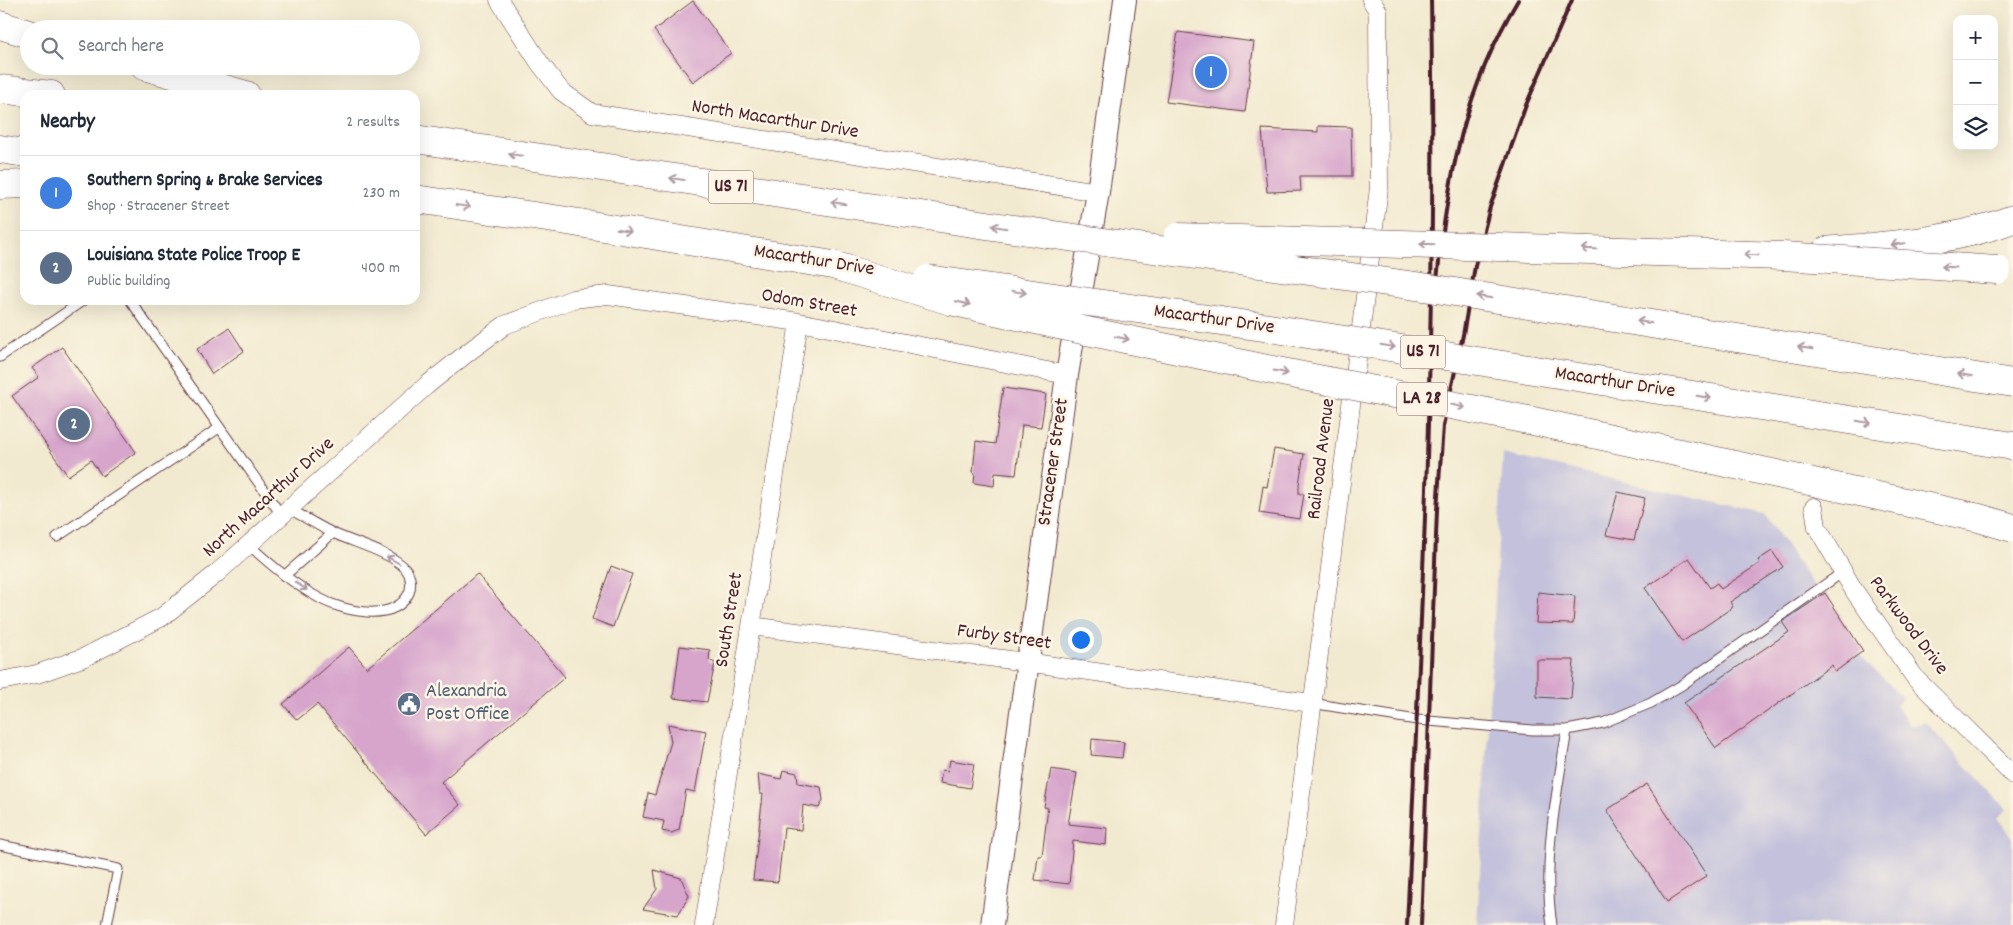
<!DOCTYPE html>
<html lang="en">
<head>
<meta charset="utf-8">
<style>
	:root { --surface:#fff; --page:#f6f6f7; --text:#1f2937; --muted:#747a83; --line:#e0e1e3; --accent:#0b8043 }
	body { margin:0; font-family:Dekko,sans-serif; background:var(--page); color:var(--text) }
	.controls { position:absolute; right:15px; top:15px; display:grid; overflow:hidden; border-radius:10px; box-shadow:0 5px 20px #0002 }
	.controls button { width:45px; height:45px; display:grid; place-items:center; padding:0; border:0; border-bottom:1px solid var(--line); background:var(--surface); color:var(--text); font:25px sans-serif }
	.you { position:absolute; left:1080px; top:639px; width:18px; height:18px; margin:-12px; border:4px solid #fff; border-radius:50%; background:#1a73e8; box-shadow:0 0 0 8px #1a73e833 }
	.badge { display:grid; place-items:center; width:32px; height:32px; border-radius:50%; background:var(--accent); color:#fff; font-size:16px; font-weight:700 }
	.pin { position:absolute; translate:-50% -50%; border:2px solid #fff; box-shadow:0 1px 5px #0006 }
	.list { margin:0; padding:0; list-style:none }
	h2 { display:flex; justify-content:space-between; align-items:center; height:65px; margin:0; padding:0 20px; font-size:21px }
	h2 small { font-size:16px; font-weight:400; color:var(--muted) }
	.list li { display:grid; grid-template-columns:32px 1fr auto; gap:15px; align-items:center; box-sizing:border-box; height:75px; padding:0 20px; border-top:1px solid var(--line) }
	.list b { display:block; font-size:19px; white-space:nowrap }
	.list p { margin:0; font-size:16px; white-space:nowrap; color:var(--muted) }
	.list em { font-size:16px; font-style:normal; color:var(--muted) }
	.icon { flex:none; width:28px; height:28px; fill:none; stroke:currentColor; stroke-width:2; stroke-linecap:round; stroke-linejoin:round }
	.map { position:relative; flex:none; width:2013px; height:925px; overflow:hidden }
	.search { position:absolute; background:var(--surface); box-shadow:0 5px 20px #0002; left:20px; top:20px; width:400px; height:55px; display:flex; align-items:center; gap:12px; box-sizing:border-box; padding:0 18px; border-radius:28px; color:var(--muted); font-size:19px }
	.panel { position:absolute; background:var(--surface); box-shadow:0 5px 20px #0002; left:20px; top:90px; width:400px; height:215px; border-radius:15px }
	.map>svg:first-child { display:block }
	.industrial { fill:#c3c1db }
	.building { fill:#d7a5cc }
	.lines { fill:none; stroke-linecap:round; stroke-linejoin:round }
	.service-casing { stroke:#633d44; stroke-width:11 }
	.minor-casing { stroke:#633d44; stroke-width:19 }
	.tertiary-casing { stroke:#633d44; stroke-width:24 }
	.motorway-casing { stroke:#633d44; stroke-width:29 }
	.service { stroke:#fff; stroke-width:9 }
	.minor { stroke:#fff; stroke-width:18 }
	.tertiary { stroke:#fff; stroke-width:22 }
	.motorway { stroke:#fff; stroke-width:28 }
	.rail { stroke:#4a1f2b; stroke-width:4 }
	.motorway-bridge-casing { stroke:#633d44; stroke-width:29; stroke-linecap:butt }
	.motorway-bridge { stroke:#fff; stroke-width:28 }
	.oneway { stroke:#ae9aa0 }
	.labels { text-anchor:middle; dominant-baseline:central; stroke-width:5; stroke-linejoin:round; paint-order:stroke }
	.shield { fill:#fcf5e5; stroke:#7f5f63; stroke-width:1 }
	.shield-label { font-size:19px; font-weight:bold; fill:#4a1f2b }
	.street-label { font-size:20px; fill:#4a1f2b; stroke:#fcf5e5 }
	.service-label { font-size:20px; fill:#4e5e75; stroke:#fcf5e5; text-anchor:start }
</style>
</head>
<body>
<div class="map">
<svg width="2013" height="925" viewBox="0 0 2013 925">
	<rect width="100%" height="100%" fill="#fcf5e5"/>
	<filter id="ink" filterUnits="userSpaceOnUse"><feTurbulence type="fractalNoise" baseFrequency=".02" numOctaves="2"/><feDisplacementMap in="SourceGraphic" scale="10" xChannelSelector="R" yChannelSelector="G"/><feConvolveMatrix kernelMatrix="1 2 1 2 8 2 1 2 1" color-interpolation-filters="sRGB"/></filter>
	<filter id="wash" filterUnits="userSpaceOnUse"><feTurbulence type="fractalNoise" baseFrequency=".0096" numOctaves="4" result="noise"/><feDisplacementMap in="SourceGraphic" scale="20" xChannelSelector="R" yChannelSelector="G"/><feGaussianBlur stdDeviation="1.12" result="paint"/><feColorMatrix in="noise" values="0 0 0 0 0 0 0 0 0 0 0 0 0 0 0 0 0 1.4 0 .05"/><feComposite in="paint" operator="in"/></filter>
	<g filter="url(#wash)">
		<rect width="100%" height="100%" fill="#f2ead0"/>
		<!-- industrial -->
		<path class="industrial" d="M1503,454L1765,514L1863,659L1903,698L1896,706L1911,726L1925,722L2007,809L1997,818L2013,838V925H1477Z"/>
		<g id="blocks">
			<!-- building -->
			<path class="building" d="M693,1L731,53L693,82L654,30Z
				M1178,32L1254,42L1245,112L1166,102Z
				M1318,126L1351,127L1352,176H1300L1301,191L1267,192L1262,129L1318,132Z
				M229,328L244,351L212,374L197,349Z
				M62,347L136,452L102,476L91,460L68,476L12,396L39,377L32,368Z
				M1003,388L1046,394L1041,427L1022,425L1016,475L995,473L994,486L974,483L975,473L973,472L976,441L995,444Z
				M1274,449L1304,454L1299,484V494H1304L1300,519L1259,513L1263,486L1267,487Z
				M1618,492L1645,498L1634,540L1606,535Z
				M1772,551L1783,567L1730,602L1733,607L1682,642L1645,588L1689,558L1710,588L1717,583L1721,589L1760,563L1758,560Z
				M611,566L632,574L613,627L592,619Z
				M477,574L565,677L441,782L460,805L426,834L317,704L297,720L283,704L349,647L367,668Z
				M1538,592L1575,596L1573,624L1536,623Z
				M1825,593L1863,651L1835,672L1832,665L1716,748L1684,703L1789,632L1782,622Z
				M680,646L710,650L709,660L715,663L707,702L673,698Z
				M1537,660H1574L1571,699L1537,697Z
				M668,724L706,731L695,792L686,790L679,830L671,833L662,831L664,821L643,817L648,793L655,795L671,742Z
				M1092,739L1124,742L1122,758L1091,755Z
				M950,760L974,764L970,788L940,783L942,770L948,771Z
				M1051,769L1077,773L1068,824L1107,828L1106,845L1073,841L1069,884L1035,880L1038,856H1042L1048,808L1044,807Z
				M783,770L797,773L798,783L821,787L823,800L819,808L803,805L801,830L784,828L778,882L753,880L763,794H760L758,774L781,779Z
				M1647,784L1707,876L1667,902L1607,810Z
				M654,870L681,878L689,896L678,915L643,909L657,889Z"/>
		</g>
	</g>
	<g filter="url(#ink)">
		<use href="#blocks" fill-opacity="0" stroke="#633d44" stroke-width="1"/>
		<g class="lines">
			<!-- service casing -->
			<g class="service-casing">
				<path id="service" d="M130,300L282,516
					M0,357L84,300
					M57,537L219,428
					M249,545C271,565 293,584 319,598C342,611 394,624 409,593C412,585 411,575 405,568C390,552 354,543 333,533C318,526 304,517 290,509
					M284,576L333,533
					M1311,703L1417,720L1533,730H1567L1603,723L1651,703L1682,685L1843,572
					M0,845L118,869L107,925
					M1552,925C1542,861 1557,793 1567,730"/>
			</g>
			<!-- minor casing -->
			<g class="minor-casing">
				<path id="minor" d="M499,0L539,62L561,91L592,113L1098,192
					M1814,507L1817,527L1855,592L1916,679L2013,775
					M751,626L1026,662L1311,703
					M0,681L37,674L85,657L162,617L216,574L427,385L471,350L505,325L573,299L608,295L799,322L1067,375
					M704,925L799,322
					M1284,925L1379,188L1378,11L1371,0"/>
			</g>
			<!-- tertiary casing -->
			<g class="tertiary-casing">
				<path id="tertiary" d="M992,925L1067,375L1098,192L1125,0"/>
			</g>
			<!-- motorway casing -->
			<g class="motorway-casing">
				<path id="motorway" d="M0,25L29,34
					M144,66L246,95
					M0,89L51,95
					M415,139L1047,234
					M0,149L25,153
					M0,185L25,184
					M415,199L561,220L833,265
					M1826,251C1889,245 1953,242 2013,219"/>
			</g>
			<!-- service -->
			<use href="#service" class="service"/>
			<!-- minor -->
			<use href="#minor" class="minor"/>
			<!-- tertiary -->
			<use href="#tertiary" class="tertiary"/>
			<!-- motorway -->
			<use href="#motorway" class="motorway"/>
			<!-- rail -->
			<path class="rail" d="M1437,280C1448,177 1464,90 1518,0
				M1407,925C1422,617 1437,308 1431,0
				M1421,925L1437,510L1443,426L1463,335L1475,266L1490,207L1526,105L1572,0"/>
			<!-- motorway-bridge casing -->
			<g class="motorway-bridge-casing">
				<path id="motorway-bridge" d="M1047,234L1430,288L2013,383
					M1178,237L1783,256L1997,270
					M833,265L951,301L1054,324L1277,371L1533,421L1979,518L2013,528
					M928,279L1263,327L2013,446"/>
			</g>
			<!-- motorway-bridge -->
			<use href="#motorway-bridge" class="motorway-bridge"/>
		</g>
		<!-- one-way arrows -->
		<defs><path id="oneway-shaft" d="M-6 0H5M1.5-3L5.5 0L1.5 3" fill="none" stroke-width="1.6" stroke-linecap="round" stroke-linejoin="round" transform="scale(1.25)"/></defs>
		<g class="oneway">
			<use href="#oneway-shaft" transform="translate(516 155) rotate(-172)"/>
			<use href="#oneway-shaft" transform="translate(677 179) rotate(-172)"/>
			<use href="#oneway-shaft" transform="translate(838 203) rotate(-171)"/>
			<use href="#oneway-shaft" transform="translate(463 206) rotate(8)"/>
			<use href="#oneway-shaft" transform="translate(999 227) rotate(-171)"/>
			<use href="#oneway-shaft" transform="translate(624 230) rotate(9)"/>
			<use href="#oneway-shaft" transform="translate(1427 244) rotate(-178)"/>
			<use href="#oneway-shaft" transform="translate(1898 244) rotate(174)"/>
			<use href="#oneway-shaft" transform="translate(1589 249) rotate(-178)"/>
			<use href="#oneway-shaft" transform="translate(1751 255) rotate(-178)"/>
			<use href="#oneway-shaft" transform="translate(1949 267) rotate(-176)"/>
			<use href="#oneway-shaft" transform="translate(1019 292) rotate(8)"/>
			<use href="#oneway-shaft" transform="translate(1484 297) rotate(-171)"/>
			<use href="#oneway-shaft" transform="translate(963 303) rotate(13)"/>
			<use href="#oneway-shaft" transform="translate(1644 322) rotate(-171)"/>
			<use href="#oneway-shaft" transform="translate(1122 338) rotate(12)"/>
			<use href="#oneway-shaft" transform="translate(1388 346) rotate(9)"/>
			<use href="#oneway-shaft" transform="translate(1805 348) rotate(-171)"/>
			<use href="#oneway-shaft" transform="translate(1281 372) rotate(11)"/>
			<use href="#oneway-shaft" transform="translate(1965 375) rotate(-171)"/>
			<use href="#oneway-shaft" transform="translate(1704 397) rotate(9)"/>
			<use href="#oneway-shaft" transform="translate(1458 406) rotate(12)"/>
			<use href="#oneway-shaft" transform="translate(1864 422) rotate(9)"/>
			<use href="#oneway-shaft" transform="translate(393 560) rotate(-150)"/>
			<use href="#oneway-shaft" transform="translate(301 586) rotate(32)"/>
		</g>
	</g>
	<!-- icons -->
	<defs>
		<g id="civic-disc" transform="scale(1.25)"><circle r="9.5" fill="#5c6f8a" stroke="#fcf5e5"/><path d="M-.6-6.5H3V-4.5H.6V-3L4-1V1h2V6H-6V1h2V-1L-.6-3ZM-1.2 2.5V6h2.4V2.5Z" fill="#fff"/></g>
	</defs>
	<g fill-rule="evenodd">
		<use href="#civic-disc" x="409" y="704"/>
	</g>
	<g class="labels">
		<!-- shield labels -->
		<g class="shield">
			<rect x="708.5" y="170.5" width="45" height="33" rx="4"/>
			<rect x="1400.5" y="335.5" width="45" height="33" rx="4"/>
			<rect x="1397" y="382.5" width="50" height="33" rx="4"/>
		</g>
		<g class="shield-label">
			<text x="731" y="187">US 71</text>
			<text x="1423" y="352">US 71</text>
			<text x="1422" y="399">LA 28</text>
		</g>
		<!-- street labels -->
		<g class="street-label">
			<text transform="translate(775 120) rotate(9)">North Macarthur Drive</text>
			<text transform="translate(814 261) rotate(9)">Macarthur Drive</text>
			<text transform="translate(809 304) rotate(10)">Odom Street</text>
			<text transform="translate(1214 320) rotate(8)">Macarthur Drive</text>
			<text transform="translate(1615 383) rotate(9)">Macarthur Drive</text>
			<text transform="translate(1322 459) rotate(-83)">Railroad Avenue</text>
			<text transform="translate(1054 462) rotate(-82)">Stracener Street</text>
			<text transform="translate(269 498) rotate(-42)">North Macarthur Drive</text>
			<text transform="translate(730 620) rotate(-81)">South Street</text>
			<text transform="translate(1908 626) rotate(53)">Parkwood Drive</text>
			<text transform="translate(1004 638) rotate(8)">Furby Street</text>
		</g>
		<!-- service labels -->
		<g class="service-label">
			<text x="426" y="692">Alexandria<tspan x="426" dy="23">Post Office</tspan></text>
		</g>
	</g>
</svg>
<div class="controls">
<button>+</button>
<button>−</button>
<button><svg class="icon" aria-label="layers" viewBox="0 0 24 24"><path d="M12 4l9 5-9 5-9-5zM3 14l9 5 9-5"/></svg></button>
</div>
<div class="you"></div>
<div class="pin badge" style="left:1211px;top:72px;background:#3f7fe0">1</div>
<div class="pin badge" style="left:74px;top:424px;background:#5c6f8a">2</div>
<div class="search"><svg class="icon" aria-label="search" viewBox="0 0 24 24"><circle cx="10" cy="10" r="6"/><path d="M15 15l6 6"/></svg>Search here</div>
<section class="panel">
<h2>Nearby<small>2 results</small></h2>
<ul class="list">
<li><span class="badge" style="background:#3f7fe0">1</span><div><b>Southern Spring &amp; Brake Services</b><p>Shop · Stracener Street</p></div><em>230 m</em></li>
<li><span class="badge" style="background:#5c6f8a">2</span><div><b>Louisiana State Police Troop E</b><p>Public building</p></div><em>400 m</em></li>
</ul>
</section>
</div>
</body>
</html>
